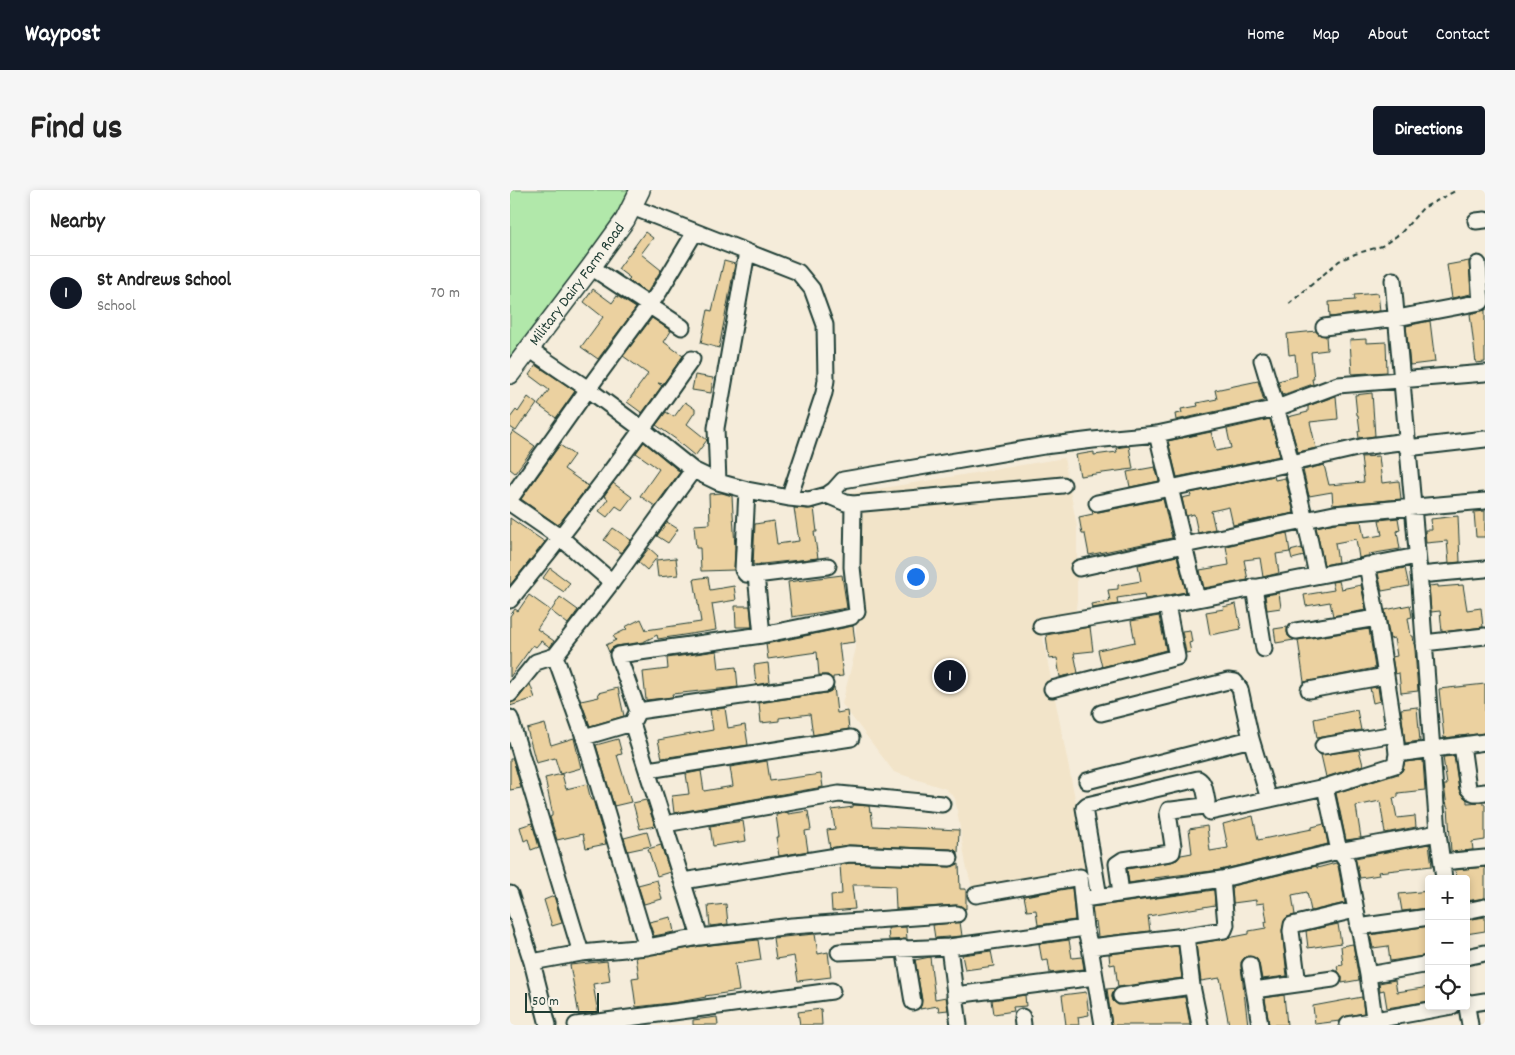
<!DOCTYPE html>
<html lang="en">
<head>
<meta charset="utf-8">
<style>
	:root { --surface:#fff; --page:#f6f6f6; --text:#222; --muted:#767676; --line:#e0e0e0; --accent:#111827 }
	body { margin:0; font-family:Dekko,sans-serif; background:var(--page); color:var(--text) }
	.controls { position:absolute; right:15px; bottom:15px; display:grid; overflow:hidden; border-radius:5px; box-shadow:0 2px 8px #0003 }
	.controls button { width:45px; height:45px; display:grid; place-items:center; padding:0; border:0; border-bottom:1px solid var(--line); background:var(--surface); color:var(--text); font:25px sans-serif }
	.scale { position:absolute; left:15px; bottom:12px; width:74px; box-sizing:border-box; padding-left:5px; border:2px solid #1f3d34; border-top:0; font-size:14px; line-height:18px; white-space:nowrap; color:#1f3d34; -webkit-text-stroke:4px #f7f3e8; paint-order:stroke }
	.you { position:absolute; left:405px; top:386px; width:18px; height:18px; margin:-12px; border:4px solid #fff; border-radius:50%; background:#1a73e8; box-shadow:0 0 0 8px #1a73e833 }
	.badge { display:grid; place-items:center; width:32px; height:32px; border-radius:50%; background:var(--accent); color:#fff; font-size:16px; font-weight:700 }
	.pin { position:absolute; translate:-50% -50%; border:2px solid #fff; box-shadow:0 1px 5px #0006 }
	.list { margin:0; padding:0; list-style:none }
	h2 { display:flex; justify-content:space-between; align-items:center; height:65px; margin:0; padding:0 20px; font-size:21px }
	h2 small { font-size:16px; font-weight:400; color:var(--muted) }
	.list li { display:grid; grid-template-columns:32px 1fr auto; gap:15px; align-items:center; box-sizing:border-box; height:75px; padding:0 20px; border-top:1px solid var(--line) }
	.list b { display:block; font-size:19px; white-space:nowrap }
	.list p { margin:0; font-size:16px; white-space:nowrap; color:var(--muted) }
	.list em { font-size:16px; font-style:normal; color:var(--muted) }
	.icon { flex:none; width:28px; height:28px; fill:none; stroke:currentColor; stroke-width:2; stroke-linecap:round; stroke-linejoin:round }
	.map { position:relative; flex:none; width:975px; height:835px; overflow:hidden; border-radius:5px }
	header { display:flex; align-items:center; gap:30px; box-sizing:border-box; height:70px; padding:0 25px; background:var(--accent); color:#fff }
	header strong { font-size:24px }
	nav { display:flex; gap:28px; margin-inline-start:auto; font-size:18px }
	.intro { display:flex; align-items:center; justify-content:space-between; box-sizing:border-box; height:120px; padding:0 30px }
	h1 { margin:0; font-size:35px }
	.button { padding:12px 22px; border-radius:5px; background:var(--accent); color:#fff; font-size:18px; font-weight:700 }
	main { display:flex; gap:30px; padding:0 30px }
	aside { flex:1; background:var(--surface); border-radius:5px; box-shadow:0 2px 8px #0003 }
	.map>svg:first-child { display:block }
	.built { fill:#f2e4c9 }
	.green { fill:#b1e8aa; stroke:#68926f }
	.building { fill:#ebd1a0; stroke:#1f3d34 }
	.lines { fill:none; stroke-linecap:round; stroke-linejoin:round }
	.minor-casing { stroke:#1f3d34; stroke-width:19 }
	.major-casing { stroke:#1f3d34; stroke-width:22 }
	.path { stroke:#1f3d34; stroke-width:2; stroke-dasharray:5 4; stroke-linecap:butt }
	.minor { stroke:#f7f3e8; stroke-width:15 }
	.major { stroke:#f7f3e8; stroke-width:19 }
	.labels { text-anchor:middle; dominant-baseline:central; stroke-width:4.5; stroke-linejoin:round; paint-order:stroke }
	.street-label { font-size:16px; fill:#1f3d34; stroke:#f7f3e8 }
</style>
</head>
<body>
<header>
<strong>Waypost</strong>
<nav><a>Home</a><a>Map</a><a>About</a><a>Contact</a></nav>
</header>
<div class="intro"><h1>Find us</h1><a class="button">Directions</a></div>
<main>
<aside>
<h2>Nearby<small></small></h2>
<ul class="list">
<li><span class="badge">1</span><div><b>St Andrews School</b><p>School</p></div><em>70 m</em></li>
</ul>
</aside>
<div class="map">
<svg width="975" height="835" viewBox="0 0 975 835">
	<rect width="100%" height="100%" fill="#f5ecda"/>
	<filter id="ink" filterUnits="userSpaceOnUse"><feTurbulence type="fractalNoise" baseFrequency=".02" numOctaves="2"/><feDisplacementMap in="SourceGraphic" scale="10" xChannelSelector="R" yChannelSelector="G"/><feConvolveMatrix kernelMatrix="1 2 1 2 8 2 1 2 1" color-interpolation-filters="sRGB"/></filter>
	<g filter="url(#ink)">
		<!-- built -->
		<path class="built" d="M554,268L567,337V410L565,424L530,434L579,678L462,697L456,675L445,608L436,599L384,582L332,514L346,458V433L339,372L336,313L337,304Z"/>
		<!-- green -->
		<path class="green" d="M0,0H128L0,187Z"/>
		<!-- building -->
		<path class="building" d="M135,42L143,48L131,64L151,80L137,103L118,90L120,88L108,79Z
			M214,71L225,74L209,158L191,153L198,120L202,121Z
			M959,71L961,104L942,108L937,75Z
			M83,99L102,113L107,106L126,118L88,169L71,157L93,127L74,112Z
			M868,103L870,121L820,127L819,112L845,110L844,105Z
			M975,120V172L966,173L960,124Z
			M142,128L161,141L154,152L173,166L153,194L148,193L152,196L132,223L117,212L138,184L113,166Z
			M920,131L925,172L900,175L896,136Z
			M806,141L810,145L816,146L817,160L801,162L804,189H802L803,194L772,205L768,191L787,186L785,164L779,165L777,144Z
			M856,149V153L876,152L877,182L842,184L840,150Z
			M26,175L65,201L46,228L28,215L39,200L19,185Z
			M185,185L203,188L201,203L182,200Z
			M748,191L754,211L666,230L665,224L672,223L671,219L688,216L687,213L707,209L705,200Z
			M862,203L865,246L849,248L848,241H850L848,225H847L845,205Z
			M826,206L828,229L800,232L806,258L788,262L778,227L798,222V216Z
			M18,207L27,214L17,228L16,226L6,241L0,237V228L6,220L8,222Z
			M175,212L185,219V222L177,234L197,250L185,266L167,251V250L146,235L156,222L164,227Z
			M760,229L770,266L667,287L658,251L701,242L706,261L721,258L717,239Z
			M3,241L25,256L5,283L0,279V246Z
			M134,252L170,282L145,316L130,306L149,279L126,263Z
			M50,255L64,265L54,279L78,296L48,335L11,309Z
			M619,256L623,279L570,286L566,265L584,262V265L607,262L606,258Z
			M869,266L872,293L889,291L891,309L823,315L822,302L799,306L793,280L814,275L819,295L854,292L851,267Z
			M645,277L649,291L620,297L617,282Z
			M764,286L765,290L775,288L784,323L723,335L719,317L701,321L705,339L688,343L684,324L676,326L672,308L681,306L680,303Z
			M103,293L122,307L112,320L106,316L97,327L89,321L98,309L94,306Z
			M212,303L222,306L225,358L224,380L191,381L190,358H186L184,335L200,334L199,304Z
			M653,309L662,348L579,365L575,344H572L569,327L583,324L582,321L589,322Z
			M284,318L298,319L304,318L307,342H304L308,368L243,375L245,334L264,331L267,354L289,351Z
			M975,321V347H966L964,322Z
			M948,326L950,372L939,373L937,351L916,353L915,340H922L921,329Z
			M0,328L35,352L0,395Z
			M888,328L890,340L887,341L890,359L859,364V366L849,368L846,349L825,353L828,372L814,375L806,337L825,333L851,331L854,348L872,345L869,330Z
			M157,332L168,339L158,353L147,346Z
			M103,338L121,350L111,363L94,350Z
			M777,343L780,362L766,364L769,383L753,387L750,368L734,370L738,390L694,398L690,380L719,375L716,356Z
			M139,358L148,366L137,380L128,372Z
			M792,358L794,366L782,369L780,361Z
			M667,366L676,402L635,409L634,404L607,408L608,414L582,418L581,414L600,411L598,400L608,399V395L631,391L628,375Z
			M166,368L168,385L148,387L146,370Z
			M40,378L60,393L54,402L33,388Z
			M895,378L899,396L872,401L868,383Z
			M332,385L337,418L282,427L278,392Z
			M198,387L200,400L224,396L226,410L202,414L206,440L148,449L147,445L133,452L106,456L102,458L99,462L96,455L106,450L103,446L117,439L115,437L131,429L136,440L191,432L184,389Z
			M829,391L831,399L851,395L856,420L823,426L820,412L796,416L794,405L824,400L822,392Z
			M928,395V397L953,395L957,420L971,418L973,437L932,442L930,421L921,422L919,396Z
			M769,403L771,418L757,420L755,405Z
			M19,405L40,420L27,439L44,451L40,457L31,451L26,457L23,455L0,487V426L5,419L8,421Z
			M50,407L68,420L58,434L41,421Z
			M726,414L731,439L700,445L696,422L714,419L713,417Z
			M900,415L902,427L898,428L901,446H903L905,460L908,501L891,503L889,483L885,484L882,467L887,466L884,448L880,449L875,420Z
			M225,416H240L242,437H226Z
			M649,426L656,460L592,477L588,460L625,452L621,431Z
			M343,436L345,452L329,454L333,486L323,487V490L318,485H309L307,462L258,469L256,454Z
			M580,437L583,461L564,463L568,483L550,487L547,468L539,469L536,445Z
			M777,437V442L778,446L784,450L766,453L764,439Z
			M859,439L865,478L794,492L788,450Z
			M680,440L682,452L679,453L681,462L676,463L672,441Z
			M207,461L209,479L226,477L228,497L162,504L163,507L136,510L133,482L158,479L157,468Z
			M258,473L260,492L246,495L244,475Z
			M20,494L25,508L0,516V513L7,510Z
			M975,494V543L934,548L929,499Z
			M324,497L327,523L337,521L339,539L303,545L300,524L269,528V531L251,533L249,513L316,503L321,501Z
			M868,497L870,511L863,513L860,498Z
			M108,498L114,526L80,536L71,511L89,507L88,503Z
			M907,517L910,551L895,553L891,519Z
			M215,518L218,538L235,535L238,555L152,568L148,550L203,540L200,520Z
			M847,520L851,540L807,548L804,529Z
			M35,534L41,555L64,548L71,578L50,584L45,568L26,573L17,539Z
			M108,549L112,564L107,565L121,612L104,616L86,555Z
			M849,560L853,575L816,587L811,565Z
			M944,566L949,599L951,604L957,610V613L973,612V614H975V650L962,652L963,660L941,662L938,617H937L934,595H937L933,567Z
			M0,569H3L11,598L0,600Z
			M913,570L915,600L888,603V607L883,608L887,628L905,626L906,637L875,643L870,611L846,616L851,648L836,650L826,603L888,584L892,581L895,572Z
			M257,571L260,591L311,584L313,597L164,623L162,606L179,604L176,584L191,581L194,601L223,596L220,577Z
			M52,584L56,599L77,594L81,610H83L96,654L76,658L73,644L47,650L40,627L42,626V621L35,588Z
			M136,610L145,636L130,639L123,613Z
			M343,615L359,616L360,622L361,621L363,636L449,640L448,663L445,660L440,659L339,655L320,658L317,640L325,639L322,620L343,617Z
			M298,621L301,640L295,641L298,661L269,666L266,647H269L266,625L278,622V624Z
			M743,626L748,650L802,639V637L814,634L818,654L710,680L644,688V689L619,693L617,679L661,672L667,670L671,665L682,663L679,639L697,636L700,661L718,658L713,634Z
			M233,631L236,651L203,656L200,636Z
			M22,633L29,657L21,660L18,649L14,651L10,637Z
			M137,642L141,656L118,661L114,648Z
			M919,654L922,676L868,682L869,685L850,688L845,668Z
			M151,655L160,682L147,686L138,659Z
			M340,673L440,677L449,674L450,699H456V719L446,715L386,719L385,696L359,695H342L345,719L322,721L321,705L332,704L330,675Z
			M826,673L828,676L835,713L801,721L797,702L782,705L785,725L777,727L775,729L772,740L777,786L752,789L749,773L747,769L739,766L734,768L731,772V777L738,835H719L710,788L691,791L686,754L739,744V741L756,738L755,732H757L754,713L746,714V710L723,713L722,696L807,676V678Z
			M975,677V708L956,711V689H946L945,680Z
			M147,690L152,709L134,714L128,695Z
			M562,698L565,730L528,735L526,720L517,721L514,706Z
			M704,700L705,715L638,726L640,741L588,747L586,731L584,732L582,717Z
			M919,701V718L892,721L889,704Z
			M44,706L52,733L42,736L34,710Z
			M216,714L218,734L200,736L198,716Z
			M161,727L164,742L144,746L139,732Z
			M975,727V741L956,744V730Z
			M450,732L452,746L425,748L423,735Z
			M828,734L831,753L798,758L796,741Z
			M919,736V765L880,771L878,756L863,758L860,745Z
			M396,737L397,749L379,750L378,738Z
			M305,744L308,764L318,762L321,787L288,791L284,766L266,769L263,748Z
			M248,750L251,770L225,774L229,801L195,806L196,807L169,812L126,817L122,788L129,787L126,767L191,756Z
			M559,750L562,768L572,767L574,779L540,783L538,770L532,771L529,754Z
			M843,754L849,790L832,793V787L828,781L827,776L833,775L831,756Z
			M668,756L672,788L608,797L605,774L600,775L599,764Z
			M481,761L484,776L455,780L452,765Z
			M420,767L425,809L436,807L438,820L429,821L428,816L410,819L412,810L405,770Z
			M97,771L100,791L83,794L88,823L69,825L60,775Z
			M885,790L887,802L919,797V811L877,818L874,800L870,801L869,793Z
			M607,798L603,802L602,807L603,811L608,815L675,807L680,835H602L597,799Z
			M576,802L579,825L568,827L569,835H556L552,805Z
			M515,805L516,816L503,817L504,821L484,824L482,810Z
			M774,805L777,835H759L755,808Z
			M852,807L854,823L836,826L830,831L805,834L803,816Z
			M311,819L312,835H290L288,822Z
			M207,827L208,835H183V830Z"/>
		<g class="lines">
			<!-- minor casing -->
			<g class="minor-casing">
				<path id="minor" d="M122,17L237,62L206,238L208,292
					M966,31L975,30
					M237,62L288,82L302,99L315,135L316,190L314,203L279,308
					M81,77L172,137
					M883,90L910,395L928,643L934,689
					M814,137L887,128L971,112L968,74
					M19,159L78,199L132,239L183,280L208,292L237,300L279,308L299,310L317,305L324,300L333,290L534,256L583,250L647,244L767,218L828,195L975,183
					M752,170C774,241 792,312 807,385
					M647,244L687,409
					M897,258L975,249
					M237,300L233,380L236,384L246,385L318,376
					M317,305L336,313L343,314L553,295
					M0,309L78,199L149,102L185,42
					M0,313L51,348L102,392
					M587,313L782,273L851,257L897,251
					M343,314L342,377L347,422
					M857,375L867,428
					M569,378L674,355L824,324L975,311
					M246,385L252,445
					M909,385L975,379
					M744,397L754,459
					M0,410C64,332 124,252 182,169
					M531,436L657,415L907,366
					M786,441L867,428L885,544L887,564
					M914,453L975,446
					M45,466L74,547L137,757
					M542,499L667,467L657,415
					M799,500L876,486
					M0,504L26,472L45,466L102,392L183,280
					M128,521L315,494
					M591,523L718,491L725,492L730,499L741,549L759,609
					M0,528L71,763
					M74,547L122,533
					M952,555L958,598C963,605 967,603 975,602
					M813,556L885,544
					M138,580L341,548
					M577,591L741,549
					M815,597L829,661L837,672L858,785L865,835
					M700,622L815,597L885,575L887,564L975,552
					M155,634L329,604L432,614
					M932,672L975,668
					M173,691L339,664L440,668
					M0,704L22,772L38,835
					M466,705L570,687L575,738L580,757L593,835
					M589,707L574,618L577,615L688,589C695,593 695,603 697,611L694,616L662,620H659L658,623L663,656L662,662L660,663L613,670L607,674L611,703
					M573,709L712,689L829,661L928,643
					M956,721L975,717
					M848,737L919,727
					M676,746L682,796L690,835
					M190,747L122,533L128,521L108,465L252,445L341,427
					M580,757L676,746L714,740L716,735L712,689
					M394,758L403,812
					M329,762L439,757
					M956,767L975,763
					M22,772L71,763L137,757L190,747L282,736L447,724
					M740,775L750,835
					M858,785L919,774
					M788,794L781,741L782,735L845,720
					M744,800L823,789
					M445,805L585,787
					M611,806L682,796
					M956,811L960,835
					M956,814L975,811
					M512,827L513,835
					M66,835L322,801
					M449,835L439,757L575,738
					M838,835L942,816"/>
			</g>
			<!-- major casing -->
			<g class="major-casing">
				<g id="major">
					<path id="s1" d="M0,184L81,77L115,30L130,0"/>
				</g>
			</g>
			<!-- path -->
			<path class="path" d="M779,114L829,71L845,64L872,56L891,43L913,18L947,0"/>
			<!-- minor -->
			<use href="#minor" class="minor"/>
			<!-- major -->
			<use href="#major" class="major"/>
		</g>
	</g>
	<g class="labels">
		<!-- street labels -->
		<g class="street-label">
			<text stroke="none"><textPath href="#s1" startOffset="112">Military Dairy Farm Road</textPath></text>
		</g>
	</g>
</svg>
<div class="controls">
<button>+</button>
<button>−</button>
<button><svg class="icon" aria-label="locate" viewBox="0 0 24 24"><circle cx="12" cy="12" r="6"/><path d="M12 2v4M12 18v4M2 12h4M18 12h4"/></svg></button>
</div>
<div class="scale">50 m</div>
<div class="you"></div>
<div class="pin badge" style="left:440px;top:486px">1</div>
</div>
</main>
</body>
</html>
